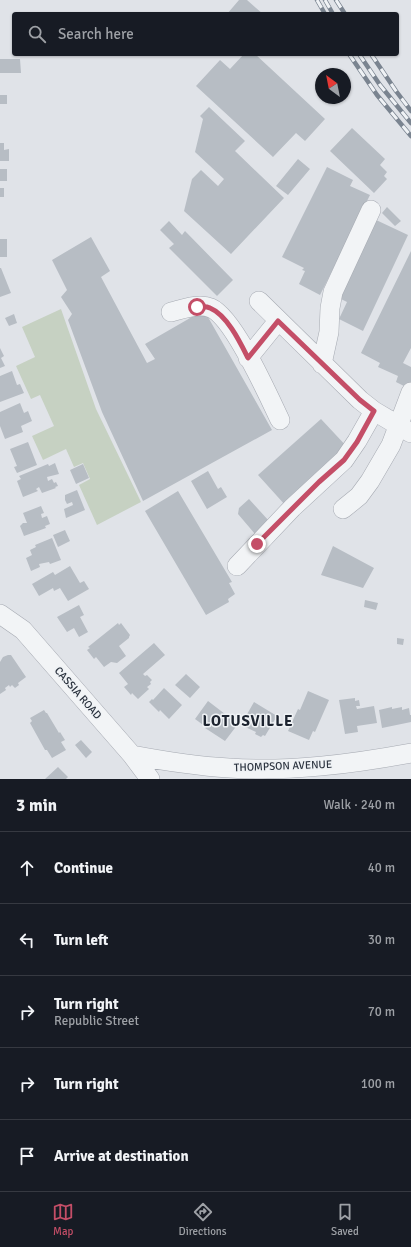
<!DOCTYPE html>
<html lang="en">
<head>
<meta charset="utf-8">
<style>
	:root { --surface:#171b24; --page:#20242c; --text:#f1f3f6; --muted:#9ea1a6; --line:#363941; --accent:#c44e67 }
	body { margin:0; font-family:Signika,sans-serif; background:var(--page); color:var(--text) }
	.compass { position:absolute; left:315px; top:68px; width:36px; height:36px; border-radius:50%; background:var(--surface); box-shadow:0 1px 3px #0004; rotate:328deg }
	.stop { position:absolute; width:12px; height:12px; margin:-9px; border:3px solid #c44e67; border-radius:50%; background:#fff }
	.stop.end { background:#c44e67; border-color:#fff; box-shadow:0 1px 4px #0008 }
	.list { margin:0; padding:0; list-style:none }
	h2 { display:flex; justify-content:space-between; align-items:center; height:52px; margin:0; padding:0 16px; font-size:17px }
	h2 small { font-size:13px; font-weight:400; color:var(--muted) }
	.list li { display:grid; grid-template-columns:26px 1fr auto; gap:12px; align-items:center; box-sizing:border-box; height:72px; padding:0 16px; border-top:1px solid var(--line) }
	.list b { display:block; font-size:15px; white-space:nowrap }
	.list p { margin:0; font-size:13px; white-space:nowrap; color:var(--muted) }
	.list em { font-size:13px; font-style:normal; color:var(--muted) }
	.icon { flex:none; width:22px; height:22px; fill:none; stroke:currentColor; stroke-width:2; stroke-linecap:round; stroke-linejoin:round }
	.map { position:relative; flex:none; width:411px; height:779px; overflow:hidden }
	.search { position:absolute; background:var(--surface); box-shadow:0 1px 3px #0004; left:12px; right:12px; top:12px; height:44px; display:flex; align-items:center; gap:10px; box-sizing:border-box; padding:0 14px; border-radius:4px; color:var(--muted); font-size:15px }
	.sheet { height:412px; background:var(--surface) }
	nav { display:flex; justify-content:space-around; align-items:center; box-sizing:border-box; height:56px; border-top:1px solid var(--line); background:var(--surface); font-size:11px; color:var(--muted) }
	nav a { display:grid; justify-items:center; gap:2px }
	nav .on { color:var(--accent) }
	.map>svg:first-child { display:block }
	.green { fill:#c6d1c2 }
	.building { fill:#b7bdc4 }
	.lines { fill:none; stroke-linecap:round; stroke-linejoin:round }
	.minor-casing { stroke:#a6aab2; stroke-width:20 }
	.minor { stroke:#f2f4f6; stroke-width:19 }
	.rail-casing { stroke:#7a8490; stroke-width:4.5 }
	.rail { stroke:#eff2f5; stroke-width:3; stroke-dasharray:9; stroke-linecap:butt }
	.route { stroke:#c44e67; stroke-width:5 }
	.labels { text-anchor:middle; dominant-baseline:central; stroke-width:3; stroke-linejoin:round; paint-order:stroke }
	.street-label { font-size:11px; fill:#2a323e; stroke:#eff2f5 }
	.district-label { font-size:15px; font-weight:bold; letter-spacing:1px; fill:#1c232f; stroke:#eff2f5 }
</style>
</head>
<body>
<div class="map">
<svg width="411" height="779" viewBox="0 0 411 779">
	<rect width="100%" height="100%" fill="#e0e3e8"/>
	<!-- green -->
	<path class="green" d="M61,309L96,409L141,502L97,525L79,485L90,479L83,463L74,467L66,449L43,460L32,436L54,426L40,395L31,399L16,366L35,357L22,327Z"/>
	<!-- building -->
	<path class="building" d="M239,0H247L263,14H227Z
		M244,54H255L325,119L305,141L296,133L273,157L196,86L220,60L230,69Z
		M0,59H20L21,73H0Z
		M0,95H7V104H0Z
		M209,107L245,141L235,151L284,198L231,254L184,211L192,179L201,170L218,186L224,179L195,152L203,119L200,116Z
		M352,128L385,159L380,165L387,172L384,176L387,179L374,193L330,151Z
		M0,143H4V150L9,149V161H0Z
		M298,159L310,169L288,195L276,186Z
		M327,167L353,180L350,186L370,195L320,295L299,284L305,271L302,270L304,268L282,257Z
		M0,169H7V181H0Z
		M0,188H4V197H0Z
		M387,207L401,221L395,226L382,213Z
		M374,219L408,235L363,331L339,319L347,302L337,297Z
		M169,221L182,235L185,231L233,280L217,296L169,248L174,244L160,230Z
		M91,237L110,271L101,277L147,363L155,359L145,344L204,310L272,430L143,501L102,412L68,320L72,314L61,297L67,290L52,260Z
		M0,239H7V257H0Z
		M411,251V348L403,363L411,367V382L408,388L396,382L398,376L378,367L380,363L361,353Z
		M0,268H1L11,293L0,297Z
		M14,314L17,323L9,326L5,318Z
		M0,348L4,356L1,358L5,366L0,368Z
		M12,371L17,385L20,384L24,393L0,402V376Z
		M20,403L24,413L28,411L32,421L21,426L23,432L5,439L0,426V412Z
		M321,419L349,449L286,506L258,475Z
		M28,442L37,465L17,473L14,467L17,466L10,449Z
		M55,463L59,474L47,477L48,481L52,479L54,483L56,482L58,486L55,487L56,488L42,493L39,487L36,489L38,491L23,497L17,481L21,479L19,476L48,464L49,466Z
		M83,464L89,478L76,484L70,470Z
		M208,471L218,489L221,487L227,497L207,509L191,481Z
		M77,490L85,510L66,518L64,509L73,505L72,502L67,504L65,500V495Z
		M178,491L232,582L229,583L235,594L228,599L229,602L206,615L145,511Z
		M249,499L269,521L255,534L238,514L239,508Z
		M41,506L44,513L41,514L42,518L47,516L50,524L45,526L46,528L24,536L20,526L23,523H27L23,513Z
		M65,530L70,541L58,547L53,535Z
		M52,538L61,560L50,564L49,562L39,564L40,567L31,571L26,558L32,555L30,550L36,547L35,545Z
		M333,546L374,568L363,588L321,575Z
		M70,566L80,583L84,581L89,589L68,601L60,588L54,591L53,588L39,596L32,584L53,572L55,575Z
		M365,600L378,603L376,610L364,607Z
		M79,605L84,615L80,617L88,632L79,637L74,628L67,632L57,617Z
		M118,623L119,625L121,623L130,635L129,637V638L119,646L126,656L117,663L111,662L104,667L96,657L94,659L87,650L90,648L88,647Z
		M397,638L404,639L403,645L397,644Z
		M154,643L165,655L143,674L145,676L147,675L152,680L150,682L151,684L147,687L149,689L138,699L132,693L131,695L124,687L128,684L119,673Z
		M8,655H11L26,677L18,683L19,685L15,688L12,685L10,687L9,685L5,688L6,690L0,694V662L3,657Z
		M186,674L200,687L190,698L175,685Z
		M164,688L182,705L169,719L160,710L159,712L149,702L152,699L153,700Z
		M308,691L329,700L315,732L313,731L309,740L288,731L298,709L300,710Z
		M355,698V701L359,700L360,706H356L357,709L374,706L377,723L357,726L358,732L345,734L339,700Z
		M208,701L238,724L225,741L205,728L206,727L195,719Z
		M254,702L277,716L265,736L263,735L261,737L255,734L256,732L243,726L244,724L242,723Z
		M392,707V709L402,707V710L409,708L410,715H411V722L382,728L379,710Z
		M44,710L46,713H47L59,733L60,732L65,740L61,742L66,750L52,758L47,750H45L30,723L32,721L30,718Z
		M81,740L92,752L86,758L75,745Z
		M58,767L68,777L66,779H45Z"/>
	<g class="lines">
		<!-- minor casing -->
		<g class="minor-casing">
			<path id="minor" d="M259,301L360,400L374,411L411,433
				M171,312C183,309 199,303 211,308C234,318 268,395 280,420
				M248,358L278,321
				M322,364L329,332L330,308L333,292L371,210
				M343,509L359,496L370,481L391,445L411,392
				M237,566L292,508L344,460L357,441L374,411
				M0,614L23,630L132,755L150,779
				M132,755C164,761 196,766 229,768C290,772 351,764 411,753"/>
		</g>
		<!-- minor -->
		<use href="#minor" class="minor"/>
		<!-- rail casing -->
		<g class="rail-casing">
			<path id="rail" d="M317,0L325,14
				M325,0L333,14
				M336,0L345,14
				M349,54L377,95L411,136
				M359,54L380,85L411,123
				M371,54L396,91L411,111"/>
		</g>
		<!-- rail -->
		<use href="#rail" class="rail"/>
	</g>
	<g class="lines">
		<!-- route -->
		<path class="route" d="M197,307C201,307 206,306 210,308C227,315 240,342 248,358L278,321L360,400L374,411L357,442L344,460L319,482L257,544"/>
	</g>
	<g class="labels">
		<!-- street labels -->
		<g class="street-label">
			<text transform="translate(78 693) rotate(49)">CASSIA ROAD</text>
			<text transform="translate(283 766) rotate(-2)">THOMPSON AVENUE</text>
		</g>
		<!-- district labels -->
		<g class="district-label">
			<text x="248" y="721">LOTUSVILLE</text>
		</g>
	</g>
</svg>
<svg class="compass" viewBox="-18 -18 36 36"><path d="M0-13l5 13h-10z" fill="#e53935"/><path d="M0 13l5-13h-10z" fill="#9ea1a6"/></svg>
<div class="stop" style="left:197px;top:307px"></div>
<div class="stop end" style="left:257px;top:544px"></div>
<div class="search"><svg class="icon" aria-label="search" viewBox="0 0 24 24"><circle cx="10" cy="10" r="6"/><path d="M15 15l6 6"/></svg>Search here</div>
</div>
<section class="sheet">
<h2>3 min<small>Walk · 240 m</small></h2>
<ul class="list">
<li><svg class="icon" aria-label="ahead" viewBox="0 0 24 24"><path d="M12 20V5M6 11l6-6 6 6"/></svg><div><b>Continue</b></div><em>40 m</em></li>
<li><svg class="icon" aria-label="left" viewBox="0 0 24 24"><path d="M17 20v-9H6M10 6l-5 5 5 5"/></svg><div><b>Turn left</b></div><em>30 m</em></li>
<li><svg class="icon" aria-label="right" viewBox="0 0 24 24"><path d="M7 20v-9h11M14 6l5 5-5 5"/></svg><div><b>Turn right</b><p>Republic Street</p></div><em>70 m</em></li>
<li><svg class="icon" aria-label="right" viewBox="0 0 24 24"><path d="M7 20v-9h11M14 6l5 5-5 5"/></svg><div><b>Turn right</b></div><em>100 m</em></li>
<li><svg class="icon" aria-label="arrive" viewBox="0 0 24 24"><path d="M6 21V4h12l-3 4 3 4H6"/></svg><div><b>Arrive at destination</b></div></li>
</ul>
</section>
<nav>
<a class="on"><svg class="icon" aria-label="map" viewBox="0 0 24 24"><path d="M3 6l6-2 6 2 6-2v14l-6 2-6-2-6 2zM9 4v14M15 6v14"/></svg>Map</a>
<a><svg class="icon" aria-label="directions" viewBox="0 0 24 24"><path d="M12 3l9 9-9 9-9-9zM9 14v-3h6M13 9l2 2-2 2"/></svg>Directions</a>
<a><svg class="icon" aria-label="saved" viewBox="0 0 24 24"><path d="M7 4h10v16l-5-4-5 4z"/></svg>Saved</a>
</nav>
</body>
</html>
